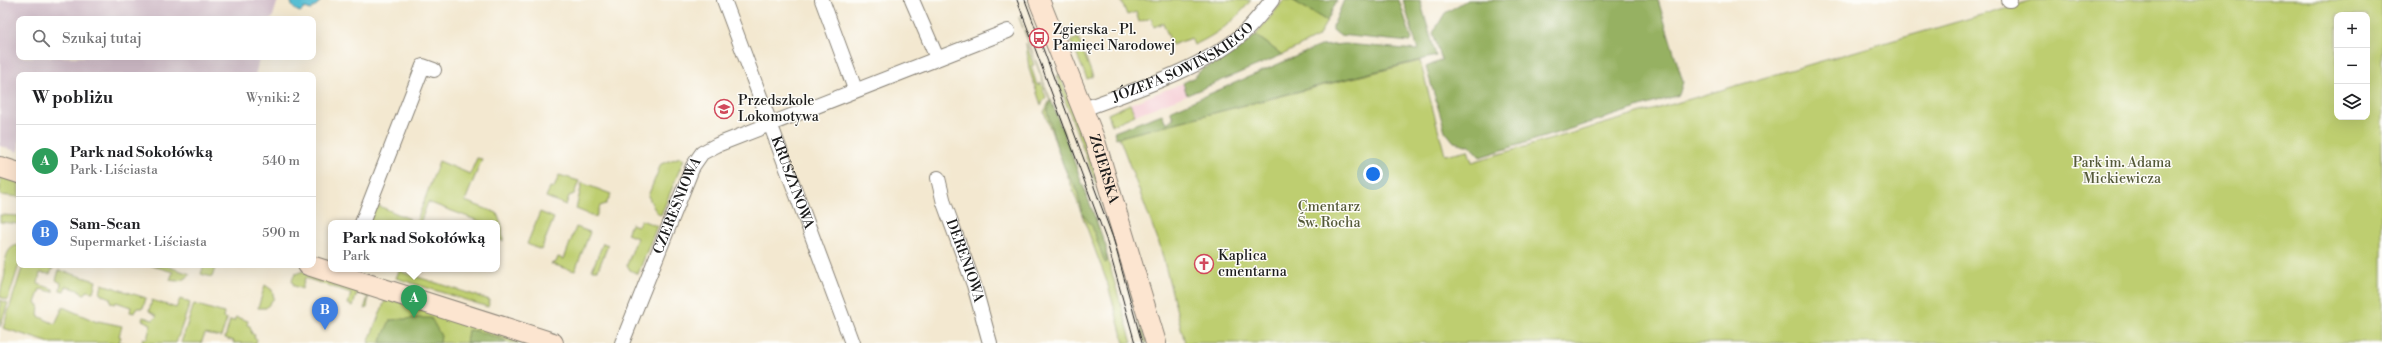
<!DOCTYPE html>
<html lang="pl">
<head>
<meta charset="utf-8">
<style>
	:root { --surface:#fff; --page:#f2f2f2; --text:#202124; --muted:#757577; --line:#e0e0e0; --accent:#ea580c }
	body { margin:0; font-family:"Libre Bodoni",serif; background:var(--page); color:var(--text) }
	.controls { position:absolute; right:12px; top:12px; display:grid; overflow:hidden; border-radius:8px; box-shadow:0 4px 16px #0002 }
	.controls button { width:36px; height:36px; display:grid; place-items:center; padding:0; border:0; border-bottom:1px solid var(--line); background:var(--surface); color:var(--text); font:20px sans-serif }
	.you { position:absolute; left:1373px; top:174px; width:14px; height:14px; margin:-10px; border:3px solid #fff; border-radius:50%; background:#1a73e8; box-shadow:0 0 0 6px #1a73e833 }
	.badge { display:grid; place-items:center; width:26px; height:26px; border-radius:50%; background:var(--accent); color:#fff; font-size:13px; font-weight:700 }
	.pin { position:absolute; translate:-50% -33px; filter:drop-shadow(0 1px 2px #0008) }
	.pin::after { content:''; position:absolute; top:21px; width:14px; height:12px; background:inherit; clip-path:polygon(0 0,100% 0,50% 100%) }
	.popup { position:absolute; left:328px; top:220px; width:172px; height:52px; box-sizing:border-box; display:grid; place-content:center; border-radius:8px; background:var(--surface); filter:drop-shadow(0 1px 3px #0005); font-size:13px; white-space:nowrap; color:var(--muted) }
	.popup b { font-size:15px; color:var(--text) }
	.popup::after { content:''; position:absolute; left:50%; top:100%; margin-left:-8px; border:8px solid transparent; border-top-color:var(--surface) }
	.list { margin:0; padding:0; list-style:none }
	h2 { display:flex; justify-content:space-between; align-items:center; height:52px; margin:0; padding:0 16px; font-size:17px }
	h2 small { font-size:13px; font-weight:400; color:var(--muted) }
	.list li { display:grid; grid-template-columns:26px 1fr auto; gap:12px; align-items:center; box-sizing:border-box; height:72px; padding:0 16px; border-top:1px solid var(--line) }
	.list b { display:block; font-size:15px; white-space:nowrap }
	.list p { margin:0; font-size:13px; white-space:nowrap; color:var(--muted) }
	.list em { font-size:13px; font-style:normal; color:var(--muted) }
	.icon { flex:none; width:22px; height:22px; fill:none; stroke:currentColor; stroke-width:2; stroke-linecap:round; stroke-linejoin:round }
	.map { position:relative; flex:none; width:2382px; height:343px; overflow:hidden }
	.search { position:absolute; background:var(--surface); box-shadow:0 4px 16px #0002; left:16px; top:16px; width:300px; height:44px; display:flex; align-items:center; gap:10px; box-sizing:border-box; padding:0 14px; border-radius:8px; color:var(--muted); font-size:15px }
	.panel { position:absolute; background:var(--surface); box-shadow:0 4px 16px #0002; left:16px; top:72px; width:300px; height:196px; border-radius:8px }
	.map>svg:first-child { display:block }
	.built { fill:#f6cfd7 }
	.industrial { fill:#d1bdc9 }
	.green { fill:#bece70; stroke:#6d7546; fill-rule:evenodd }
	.forest { fill:#96b162; stroke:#59663f }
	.water { fill:#56bed3; stroke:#396d78 }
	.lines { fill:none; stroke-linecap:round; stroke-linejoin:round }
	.street-casing { stroke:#888276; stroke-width:16 }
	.secondary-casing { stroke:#888276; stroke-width:22 }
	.street { stroke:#fff; stroke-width:14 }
	.secondary { stroke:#fce5d0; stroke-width:20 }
	.tram { stroke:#1c1c1c; stroke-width:1 }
	.labels { text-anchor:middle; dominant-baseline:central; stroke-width:3; stroke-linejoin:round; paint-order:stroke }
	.poi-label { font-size:14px; fill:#1c1c1c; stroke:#fdfcf7; text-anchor:start }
	.street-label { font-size:14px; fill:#1c1c1c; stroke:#fdfcf7 }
	.park-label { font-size:14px; fill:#555a39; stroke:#fdfcf7 }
</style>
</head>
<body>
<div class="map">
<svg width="2382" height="343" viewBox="0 0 2382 343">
	<rect width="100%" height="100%" fill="#fdfcf7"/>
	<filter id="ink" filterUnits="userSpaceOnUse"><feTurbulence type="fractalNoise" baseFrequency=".025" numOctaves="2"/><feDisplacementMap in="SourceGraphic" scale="8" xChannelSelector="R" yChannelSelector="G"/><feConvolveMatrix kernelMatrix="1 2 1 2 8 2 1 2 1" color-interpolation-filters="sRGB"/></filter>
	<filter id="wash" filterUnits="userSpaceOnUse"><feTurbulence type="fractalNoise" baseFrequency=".012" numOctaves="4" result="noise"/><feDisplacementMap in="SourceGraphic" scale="16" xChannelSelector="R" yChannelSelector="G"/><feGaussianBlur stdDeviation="0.9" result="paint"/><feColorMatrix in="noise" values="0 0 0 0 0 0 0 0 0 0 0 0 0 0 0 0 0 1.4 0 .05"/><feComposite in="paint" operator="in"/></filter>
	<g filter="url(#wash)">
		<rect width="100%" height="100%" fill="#f3e8d0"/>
		<!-- built -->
		<path class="built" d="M1183,83L1187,95L1135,115L1130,104Z"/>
		<!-- industrial -->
		<path class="industrial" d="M0,0H278L272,19H19V57H260L255,75H19V152L0,146Z"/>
		<!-- green -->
		<path class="green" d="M1121,0H1251C1235,21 1218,34 1194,45L1191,38L1172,45L1163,23L1154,27L1151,18L1139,22L1136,12L1127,15Z
			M1284,0H1292L1327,21L1318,37L1282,55L1256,35Z
			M2033,0H2382V343H1185L1160,246L1119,137L1420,61L1445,155L1468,150L1472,162ZM2337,15H2367V117H2337Z
			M1019,17L1099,228L1132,343H1124L1107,282L1044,112L1050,100Z
			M1078,38L1093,77L1087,79L1071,41Z
			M1026,43L1034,65L1031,66L1037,85L1041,83L1046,97L1041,105L1029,69Z
			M1060,75C1094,162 1120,253 1147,343H1145L1108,216L1056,76Z
			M1130,104L1135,115L1112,125L1108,114Z
			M680,157L684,159L661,215C654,212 652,203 648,196L661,164Z
			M477,158L482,159L465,201L497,213L502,227L503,241L500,240L497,223H484L428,202L420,223H416L439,161L470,174Z
			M559,175L579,181L574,194L569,196L566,205L546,197L550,187L554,188Z
			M0,176L19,182V197L0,195Z
			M582,183L611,194L606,204L600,206L596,217L576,209Z
			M374,204L410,219L404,223H366Z
			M540,212L554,218L541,250L527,244Z
			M0,215L19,216V224L0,222Z
			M641,220L657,226L638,274L630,270L627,265L637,238L627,234L631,224L638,226Z
			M576,227L590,232L575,271L551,264L556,262L558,257L564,259Z
			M603,243L608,245L598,270H592Z
			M19,245V265L8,300L0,297C0,287 6,278 5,269C5,261 6,246 19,245Z
			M23,265H43L53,268L50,274L40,273L38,284L53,289V292L40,289L35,303L39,305L38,316L55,324L63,307L97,322L98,321L122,326L119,336L121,337L119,342L123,343H50L3,328Z
			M150,265H163L190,274C185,281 178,282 170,280L173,272Z
			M204,265H216L212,277L201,274Z
			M400,269H403L402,272L490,300L488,307L396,278Z
			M59,270L96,281L93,292L87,291L85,294L81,293V291L66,286L64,291L60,290L61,283L56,280Z
			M303,271L369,294L367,308L364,309L368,297L357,293L353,306L348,304L351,293L305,278L302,289L294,286L292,280L295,274Z
			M102,284L146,298L143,308H136L134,313L130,312L131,307L116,302L115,304L111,303L110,298L100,294Z
			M265,285L272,290L274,298L266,308H258Z
			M386,298L528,343H368Z
			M180,299L190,303L176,343H142L143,338L147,339L151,324L142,320L143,317L153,320L157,316L149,311L152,300L176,308Z
			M0,300L8,303L0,327Z
			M194,304L224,313L223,318L227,319L221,337L205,334L201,343H181Z
			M236,317L248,321L247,325L250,326L252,334L255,335L254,338L257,339L256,343H233L234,341L225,338L230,320L234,321Z"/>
		<!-- forest -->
		<path class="forest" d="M1292,0H1337L1327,21Z
			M1344,0H1399L1412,40L1410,42L1339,35L1333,30V26Z
			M1403,0H1420L1436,56L1116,138L1114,132L1162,114L1166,123L1174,119L1170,111L1320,46L1345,44L1418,50Z
			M1467,0H1658L1683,82L1679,95L1480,157L1470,146L1454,142L1445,131L1426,67L1442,60L1433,33L1445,13Z
			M1256,35L1282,55L1187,95L1183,83L1193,78L1201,70L1234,53Z
			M1051,100L1099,228L1106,246L1107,262L1105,263L1092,226L1082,214L1077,190L1064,167L1057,148L1047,111Z
			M418,318H431L441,336L440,343H380L390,320Z
			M468,330L477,331L505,340V343H466Z"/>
		<!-- water -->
		<path class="water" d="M291,0H322L311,10L305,8L300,12C294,10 291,6 291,0Z"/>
	</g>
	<g filter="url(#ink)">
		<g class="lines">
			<!-- street casing -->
			<g class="street-casing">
				<g id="street">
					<path id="s1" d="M724,0L852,343"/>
					<path d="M822,0L855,89"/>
					<path d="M912,0L937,58"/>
					<path d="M2009,0H2010"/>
					<path id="s2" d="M1084,109C1129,92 1203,68 1239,37C1252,26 1262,13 1272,0"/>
					<path id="s3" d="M938,178L944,203L974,285L990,343"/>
					<path d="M362,223L423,66L434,70"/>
					<path id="s4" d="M622,343L693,166L702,153L717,145L1008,31"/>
				</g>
			</g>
			<!-- secondary casing -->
			<g class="secondary-casing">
				<g id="secondary">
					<path id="s5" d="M1039,0L1094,138L1156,343"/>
					<path d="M0,167L19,173"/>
					<path d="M308,265L553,343"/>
				</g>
			</g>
			<!-- street -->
			<use href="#street" class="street"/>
			<!-- secondary -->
			<use href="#secondary" class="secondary"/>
			<!-- tram -->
			<path class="tram" d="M1017,0L1106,239L1135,343
				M1025,0L1113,238L1142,343"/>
		</g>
	</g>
	<!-- icons -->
	<defs>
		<g id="bus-ring" transform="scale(1)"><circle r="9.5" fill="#fdfcf7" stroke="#d1495b" stroke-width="1.5"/><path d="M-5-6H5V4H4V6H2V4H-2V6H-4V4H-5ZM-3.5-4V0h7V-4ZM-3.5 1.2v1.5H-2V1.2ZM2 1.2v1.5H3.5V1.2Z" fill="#d1495b"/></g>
		<g id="school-ring" transform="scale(1)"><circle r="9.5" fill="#fdfcf7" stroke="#d1495b" stroke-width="1.5"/><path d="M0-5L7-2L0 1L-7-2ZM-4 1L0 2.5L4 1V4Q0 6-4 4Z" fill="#d1495b"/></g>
		<g id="church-ring" transform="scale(1)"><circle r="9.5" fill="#fdfcf7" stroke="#d1495b" stroke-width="1.5"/><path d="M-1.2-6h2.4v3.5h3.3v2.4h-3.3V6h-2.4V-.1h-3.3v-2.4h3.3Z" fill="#d1495b"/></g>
	</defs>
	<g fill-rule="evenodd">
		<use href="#bus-ring" x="1039" y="38"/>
		<use href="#school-ring" x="724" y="109"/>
		<use href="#church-ring" x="1204" y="264"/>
	</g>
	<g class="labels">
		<!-- poi labels -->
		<g class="poi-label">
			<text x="1053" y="30">Zgierska - Pl.<tspan x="1053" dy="16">Pamięci Narodowej</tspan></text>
			<text x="738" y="101">Przedszkole<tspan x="738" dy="16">Lokomotywa</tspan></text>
			<text x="1218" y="256">Kaplica<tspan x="1218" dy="16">cmentarna</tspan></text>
		</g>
		<!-- street labels -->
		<g class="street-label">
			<text stroke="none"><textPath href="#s2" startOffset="110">JÓZEFA SOWIŃSKIEGO</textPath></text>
			<text stroke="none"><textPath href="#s5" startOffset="181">ZGIERSKA</textPath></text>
			<text stroke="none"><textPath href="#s1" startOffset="195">KRUSZYNOWA</textPath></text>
			<text stroke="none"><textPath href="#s4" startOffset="148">CZEREŚNIOWA</textPath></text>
			<text stroke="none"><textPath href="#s3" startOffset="87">DERENIOWA</textPath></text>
		</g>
		<!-- park labels -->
		<g class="park-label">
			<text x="2122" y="163">Park im. Adama<tspan x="2122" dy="16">Mickiewicza</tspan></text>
			<text x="1329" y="207">Cmentarz<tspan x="1329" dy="16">Św. Rocha</tspan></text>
		</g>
	</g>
</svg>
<div class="controls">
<button>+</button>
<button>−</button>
<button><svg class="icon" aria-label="layers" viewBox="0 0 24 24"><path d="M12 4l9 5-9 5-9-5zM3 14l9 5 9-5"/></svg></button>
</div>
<div class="you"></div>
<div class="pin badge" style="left:414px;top:318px;background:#2e9e5b">A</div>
<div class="popup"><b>Park nad Sokołówką</b>Park</div>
<div class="pin badge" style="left:325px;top:330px;background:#3f7fe0">B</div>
<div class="search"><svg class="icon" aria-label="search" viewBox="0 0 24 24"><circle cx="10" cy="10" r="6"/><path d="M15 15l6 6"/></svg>Szukaj tutaj</div>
<section class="panel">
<h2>W pobliżu<small>Wyniki: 2</small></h2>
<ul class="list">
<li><span class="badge" style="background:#2e9e5b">A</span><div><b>Park nad Sokołówką</b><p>Park · Liściasta</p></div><em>540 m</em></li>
<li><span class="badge" style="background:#3f7fe0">B</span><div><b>Sam-Scan</b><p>Supermarket · Liściasta</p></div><em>590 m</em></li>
</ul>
</section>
</div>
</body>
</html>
